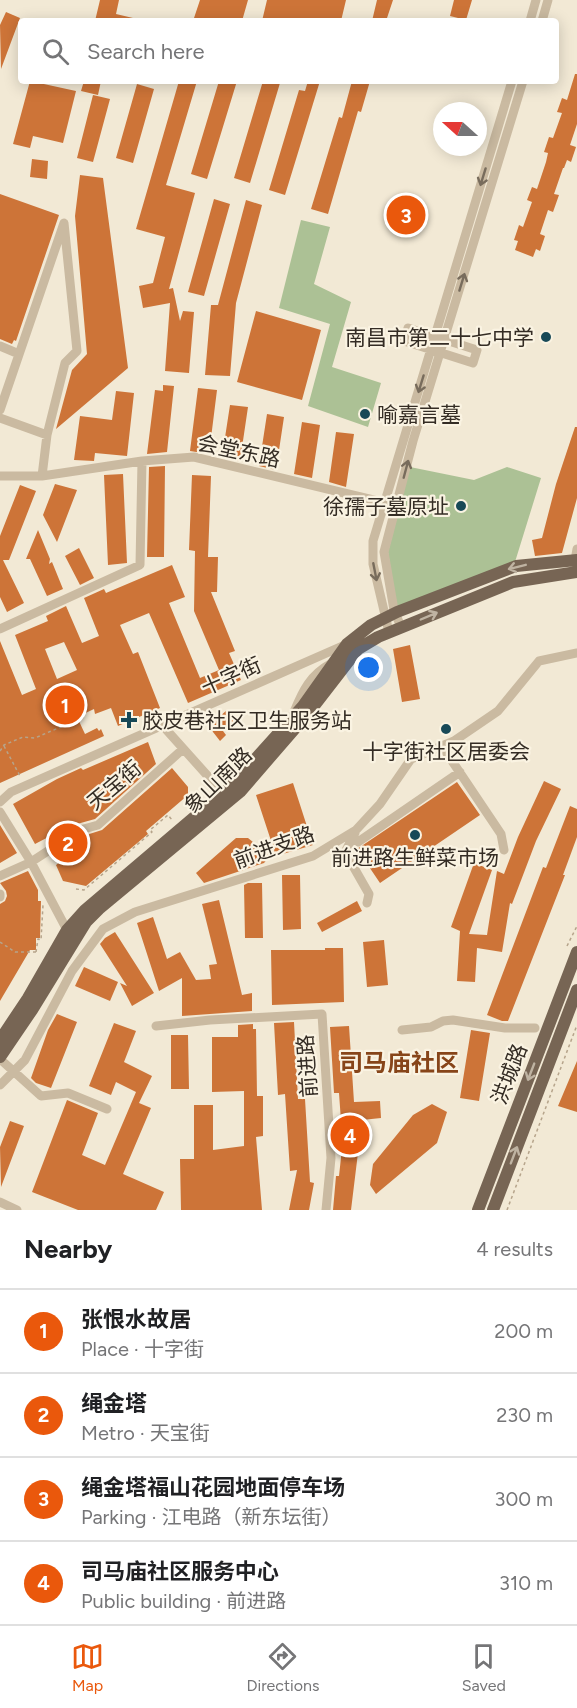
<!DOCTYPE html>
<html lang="en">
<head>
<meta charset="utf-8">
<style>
	:root { --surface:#fff; --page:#f2f2f2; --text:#202124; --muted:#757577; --line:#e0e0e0; --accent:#ea580c }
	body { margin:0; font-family:Figtree,"Noto Sans SC",sans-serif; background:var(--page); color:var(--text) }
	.compass { position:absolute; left:433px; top:102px; width:54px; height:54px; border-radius:50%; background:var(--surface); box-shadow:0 3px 15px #0003; rotate:291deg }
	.you { position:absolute; left:369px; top:668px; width:21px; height:21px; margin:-15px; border:4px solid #fff; border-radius:50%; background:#1a73e8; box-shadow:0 0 0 9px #1a73e833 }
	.badge { display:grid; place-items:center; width:39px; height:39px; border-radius:50%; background:var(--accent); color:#fff; font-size:20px; font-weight:700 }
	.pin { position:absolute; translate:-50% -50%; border:3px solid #fff; box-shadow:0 2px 6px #0006 }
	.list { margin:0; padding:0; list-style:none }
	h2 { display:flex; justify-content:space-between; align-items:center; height:78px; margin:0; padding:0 24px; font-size:26px }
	h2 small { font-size:20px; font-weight:400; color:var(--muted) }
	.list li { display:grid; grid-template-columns:39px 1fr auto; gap:18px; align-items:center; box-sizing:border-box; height:84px; padding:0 24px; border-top:2px solid var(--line) }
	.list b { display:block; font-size:22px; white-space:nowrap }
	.list p { margin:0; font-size:20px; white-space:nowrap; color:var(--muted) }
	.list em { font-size:20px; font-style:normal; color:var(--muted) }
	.icon { flex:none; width:33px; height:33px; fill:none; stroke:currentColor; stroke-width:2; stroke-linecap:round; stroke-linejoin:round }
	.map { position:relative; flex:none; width:577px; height:1210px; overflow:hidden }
	.search { position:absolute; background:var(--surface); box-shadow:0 3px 15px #0003; left:18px; right:18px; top:18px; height:66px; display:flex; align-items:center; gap:15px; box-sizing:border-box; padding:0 21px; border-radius:6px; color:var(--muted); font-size:22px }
	.sheet { height:414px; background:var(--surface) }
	nav { display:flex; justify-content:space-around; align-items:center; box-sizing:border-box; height:84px; border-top:2px solid var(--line); background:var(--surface); font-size:16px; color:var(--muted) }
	nav a { display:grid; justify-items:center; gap:3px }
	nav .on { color:var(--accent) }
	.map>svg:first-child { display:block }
	.green { fill:#acc195 }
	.building { fill:#cd7438; fill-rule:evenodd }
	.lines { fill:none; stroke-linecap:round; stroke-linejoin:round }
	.path { stroke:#b6a48b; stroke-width:1.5; stroke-dasharray:3 3; stroke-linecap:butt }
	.minor { stroke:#cabaa1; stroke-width:9 }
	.major { stroke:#776554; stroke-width:12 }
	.oneway { stroke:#786c5c }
	.oneway2 { stroke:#bfb3a2 }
	.poi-dot { fill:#184957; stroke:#faf3e2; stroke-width:2 }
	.labels { text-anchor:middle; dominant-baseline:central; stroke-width:4.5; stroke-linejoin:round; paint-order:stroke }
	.poi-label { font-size:21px; fill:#342c24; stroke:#faf3e2; text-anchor:end }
	.street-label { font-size:21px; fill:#342c24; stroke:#faf3e2 }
	.quarter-label { font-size:24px; font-weight:bold; fill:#874519; stroke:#faf3e2 }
</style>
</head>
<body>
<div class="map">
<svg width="577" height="1210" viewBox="0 0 577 1210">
	<rect width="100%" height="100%" fill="#f2e9d5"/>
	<!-- green -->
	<path class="green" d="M301,220L330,227L314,284L351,302L332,367L381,383L368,427L308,406L330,324L279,308Z
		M410,467L474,480L507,467L541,478L515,562L397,608L388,552Z"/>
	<!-- building -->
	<path class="building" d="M100,0H119L116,14L133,18L132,21H95Z
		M200,0H248L242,21H193Z
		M267,0H346L341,21H262Z
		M377,0H393L386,21H372Z
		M454,0H472L466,20L450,16Z
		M6,12L20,18L1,69L0,25Z
		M575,74H577V124L570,145L576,147L571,162L567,160L564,168H563L554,194L559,195L553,212L548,210L540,234L545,236L540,251L536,249L533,257L515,250L518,241L514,240L519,225L523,227L532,202L527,200L532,187L537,189L546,162L548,153L544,152L549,137L553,138L562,113L557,112L562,98L567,100Z
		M30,81L76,91L63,143L33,136L30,148L13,144Z
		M84,81H101L98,95L81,91Z
		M179,81H197L166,185L195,193L169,289L173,288L180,321L183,311L194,312L189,373L165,371L170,303L143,308L139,286L153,283L165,237L136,229Z
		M219,81H237L207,179L191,174Z
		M263,81L280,83L250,183L234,178Z
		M308,81H320L285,195L269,190L299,90L305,91Z
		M352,81H370L361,112L358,111L328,214L311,209L339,117L342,118Z
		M137,84L154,89L133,163L116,158Z
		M93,95L110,99L93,162L77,158Z
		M32,159L48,161L47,179L30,177Z
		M80,175L103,178L128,368L56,429L72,370L87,354L75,216Z
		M0,194L59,215L16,341L14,340L12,344L0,339Z
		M214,199L230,204L204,296L188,292Z
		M246,200L262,205L236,303L230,376L205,375L211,305H218Z
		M256,311L321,330L302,400L237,382Z
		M163,385L174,386L167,452L147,454L155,390L163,391Z
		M198,388L217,390L209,454L190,451Z
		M116,391L134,393L127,456L95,453L94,461L74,460L80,416L112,420Z
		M230,405L248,407L240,461L222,457Z
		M267,414L284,417L276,470L259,466Z
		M302,422L320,425L312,478L294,474Z
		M575,427H577V498L562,553L535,556L532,540L542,538L556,484Z
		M336,432L354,434L346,487L329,482Z
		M165,466L164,557H147L149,467Z
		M123,474L127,563L108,565L104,475Z
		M192,475L211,476L208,557H218L217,592H211L235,651L229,653L241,680L188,703L149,613L120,625L133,654L138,652L160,708L118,726L111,708L95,714L94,709L77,717L85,734L97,728L99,731L101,729L104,736L0,783V641L22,695L36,689L15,635L48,621L46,616L66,606L82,643L99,636L84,598L104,589L106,593L172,565L185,597L169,603L200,678L219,670L194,611L195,551L189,550ZM64,642L77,670L57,679L45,649Z
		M55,484L77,490L57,542L43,515Z
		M20,485L36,491L9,560H3L24,603L7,612L0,597V536Z
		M38,530L50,559L49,564L52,562L63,589L47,596L30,559H26Z
		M79,548L94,578L80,585L65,556Z
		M410,645L420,699L402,702L393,649Z
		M226,711L235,722L223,731L226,735L220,741L206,723L211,718L214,721Z
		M148,742L156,764L95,819L77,824L60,835L58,832L35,844L13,804L57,779L81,768L83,770Z
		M172,768L188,787V795L146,831L148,834L86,886L63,881L56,865L63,860L58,852L83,836L102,830Z
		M544,781L561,789L536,841L512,904L510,903L502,952L477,948L475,982L457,981L460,931L451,927L474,863L492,870L469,934L487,935L497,871L504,874L518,837Z
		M457,782L480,815L380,883L357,849Z
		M293,783L313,845L276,856L256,795Z
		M570,806L577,809V837L563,875H565L508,1021H502L487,1015L543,867L546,868Z
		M0,825L17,853L0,863Z
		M236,838H248L270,856L264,863L204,883L196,873Z
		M28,871L38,890V901H41L40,938H36V950H30L0,1001V904L5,901L7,896L6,891L0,883Z
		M282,875H300L301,929L283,930Z
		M248,883H262L263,938H245L244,885Z
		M219,900L242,995L252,993V1011L182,1016V978L159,991L137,923L153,917L167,959L180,952L196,980L211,979L209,965L217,964L202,904Z
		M357,901L362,911L322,932L317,923Z
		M115,932L154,993L132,1006L120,983L127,986L100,944L105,938Z
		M384,940L388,985L367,987L363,942Z
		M325,948H343L344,1002L272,1005L271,950H325Z
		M84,967L118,982L110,1001L75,986Z
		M57,1014L77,1022L51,1088L36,1083L31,1078L48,1030Z
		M294,1022L298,1099H305L310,1182L314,1183L309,1210H289L297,1170L290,1171L285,1094L278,1095L274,1023Z
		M114,1023L136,1031L124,1062L152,1076L139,1103L151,1108L123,1174L164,1192L156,1210H78L32,1192L67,1100L98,1113L82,1155L105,1165L136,1092L116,1082L111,1095L89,1086Z
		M253,1024V1029H256L257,1096H263V1136L256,1137L262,1210H181L180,1159H194V1105H213V1150L244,1146V1091L212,1092V1037H238V1025Z
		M349,1026L354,1102L380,1101L381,1118L362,1120L351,1210H333L336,1176H339L345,1121H341L339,1093H334L330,1027Z
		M471,1030L490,1033L479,1101L460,1098Z
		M171,1035H188L189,1089H171Z
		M577,1061V1112L558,1106Z
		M432,1104L447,1112L437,1143L376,1194L370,1185L373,1164L413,1115Z
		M10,1121L24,1126L1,1187L0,1147Z"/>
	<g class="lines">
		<!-- path -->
		<path class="path" d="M4,746L20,776
			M0,751L4,745L23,737L35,738L84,717
			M76,889L84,890L152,832L150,830L168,815L172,820
			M0,942L15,952H38
			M567,946L577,926
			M36,952L38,939L41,940L43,905
			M507,1210L577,1025"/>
		<!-- minor -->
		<path class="minor" d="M530,21L536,0
			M542,21L548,0
			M408,328L477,350L473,363L404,341Z
			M0,346L19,354
			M0,410L64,223L77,351L65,363L47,435L42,476
			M0,418L47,435
			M0,476H42L142,461L194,457L390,504
			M575,560L577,549
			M401,627L394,610L384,552L413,441L523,81
			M0,629L140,565L142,461
			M389,632L373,564V541L512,81
			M294,712C303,690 310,675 332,663
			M163,726L223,793
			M442,746L501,834L504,850
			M0,802L11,792L347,644
			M0,812L31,862L67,930
			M355,833L345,852L369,894L367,903
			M352,838L358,842L460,772
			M0,876L31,862L80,830L98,825L183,749
			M0,894V897
			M156,1026L210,1020L322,1014L331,1158L326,1210
			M402,1030L431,1027L443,1021L453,1020L505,1028H535
			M0,1059L41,1096L68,1093L107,1109
			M0,1085L25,1060L72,971L103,929L135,912L313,856L356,830L380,804L411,759L454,741L498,711L539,661L577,653
			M0,1202L17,1210"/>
		<!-- major -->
		<path class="major" d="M0,1040L28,998L67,930L85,910L232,785L303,706L347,644L371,625L397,612L516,566L577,560
			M0,1057L32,1010L86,922L99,909L240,792L310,711L358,649L378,637L513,582L577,572
			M478,1210L577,952
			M493,1210L577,990"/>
	</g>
	<!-- one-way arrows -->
	<defs><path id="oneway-shaft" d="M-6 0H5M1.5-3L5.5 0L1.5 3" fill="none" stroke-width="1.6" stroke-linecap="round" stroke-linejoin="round" transform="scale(1.5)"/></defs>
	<g class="oneway">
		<use href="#oneway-shaft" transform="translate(483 177) rotate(107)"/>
		<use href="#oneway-shaft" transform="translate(462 282) rotate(-73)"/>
		<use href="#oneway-shaft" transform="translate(421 384) rotate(107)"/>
		<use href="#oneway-shaft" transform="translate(406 469) rotate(-75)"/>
		<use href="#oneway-shaft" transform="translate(375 572) rotate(79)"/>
	</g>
	<g class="oneway2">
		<use href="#oneway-shaft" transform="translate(517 567) rotate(166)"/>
		<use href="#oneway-shaft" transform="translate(429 616) rotate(-23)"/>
		<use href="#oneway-shaft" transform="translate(531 1072) rotate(111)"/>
		<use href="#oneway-shaft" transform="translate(514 1155) rotate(-69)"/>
	</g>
	<!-- markers -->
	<g class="poi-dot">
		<circle cx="546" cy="337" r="6"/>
		<circle cx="365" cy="414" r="6"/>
		<circle cx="461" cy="506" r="6"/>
		<path d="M126 711h6v6h6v6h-6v6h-6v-6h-6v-6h6z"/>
		<circle cx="446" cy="729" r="6"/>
		<circle cx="415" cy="835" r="6"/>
	</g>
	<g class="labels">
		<!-- poi labels -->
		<g class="poi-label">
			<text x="534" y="337">南昌市第二十七中学</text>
			<text x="377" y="414" text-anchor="start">喻嘉言墓</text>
			<text x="449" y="506">徐孺子墓原址</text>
			<text x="142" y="720" text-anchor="start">胶皮巷社区卫生服务站</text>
			<text x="446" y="751" text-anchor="middle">十字街社区居委会</text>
			<text x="415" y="857" text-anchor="middle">前进路生鲜菜市场</text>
		</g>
		<!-- street labels -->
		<g class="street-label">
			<text transform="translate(239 451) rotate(12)">会堂东路</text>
			<text transform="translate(231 676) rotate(-24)">十字街</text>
			<text transform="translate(218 780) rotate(-44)">象山南路</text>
			<text transform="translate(114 785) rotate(-40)">天宝街</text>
			<text transform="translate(274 847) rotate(-20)">前进支路</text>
			<text transform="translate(307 1066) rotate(-94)">前进路</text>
			<text transform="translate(509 1074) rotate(-69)">洪城路</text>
		</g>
		<!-- quarter labels -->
		<g class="quarter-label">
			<text x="399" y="1062">司马庙社区</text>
		</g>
	</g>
</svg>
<svg class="compass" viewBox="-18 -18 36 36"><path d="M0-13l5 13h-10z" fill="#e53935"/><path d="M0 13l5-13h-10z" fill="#757577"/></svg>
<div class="you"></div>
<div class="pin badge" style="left:65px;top:705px">1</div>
<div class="pin badge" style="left:68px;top:843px">2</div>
<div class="pin badge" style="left:406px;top:215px">3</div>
<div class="pin badge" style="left:350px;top:1135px">4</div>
<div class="search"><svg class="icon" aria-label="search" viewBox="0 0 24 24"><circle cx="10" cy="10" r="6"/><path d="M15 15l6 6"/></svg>Search here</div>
</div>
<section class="sheet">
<h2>Nearby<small>4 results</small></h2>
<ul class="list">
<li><span class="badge">1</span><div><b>张恨水故居</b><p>Place · 十字街</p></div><em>200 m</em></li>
<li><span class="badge">2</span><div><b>绳金塔</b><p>Metro · 天宝街</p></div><em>230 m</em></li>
<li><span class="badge">3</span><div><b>绳金塔福山花园地面停车场</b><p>Parking · 江电路（新东坛街）</p></div><em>300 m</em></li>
<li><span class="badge">4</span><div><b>司马庙社区服务中心</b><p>Public building · 前进路</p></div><em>310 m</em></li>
</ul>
</section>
<nav>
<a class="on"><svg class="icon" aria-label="map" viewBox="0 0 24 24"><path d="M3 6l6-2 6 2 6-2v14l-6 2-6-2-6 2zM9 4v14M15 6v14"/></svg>Map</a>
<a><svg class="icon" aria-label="directions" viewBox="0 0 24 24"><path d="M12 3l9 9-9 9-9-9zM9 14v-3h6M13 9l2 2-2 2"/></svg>Directions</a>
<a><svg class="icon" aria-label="saved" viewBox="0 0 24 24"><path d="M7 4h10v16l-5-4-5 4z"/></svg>Saved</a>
</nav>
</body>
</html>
